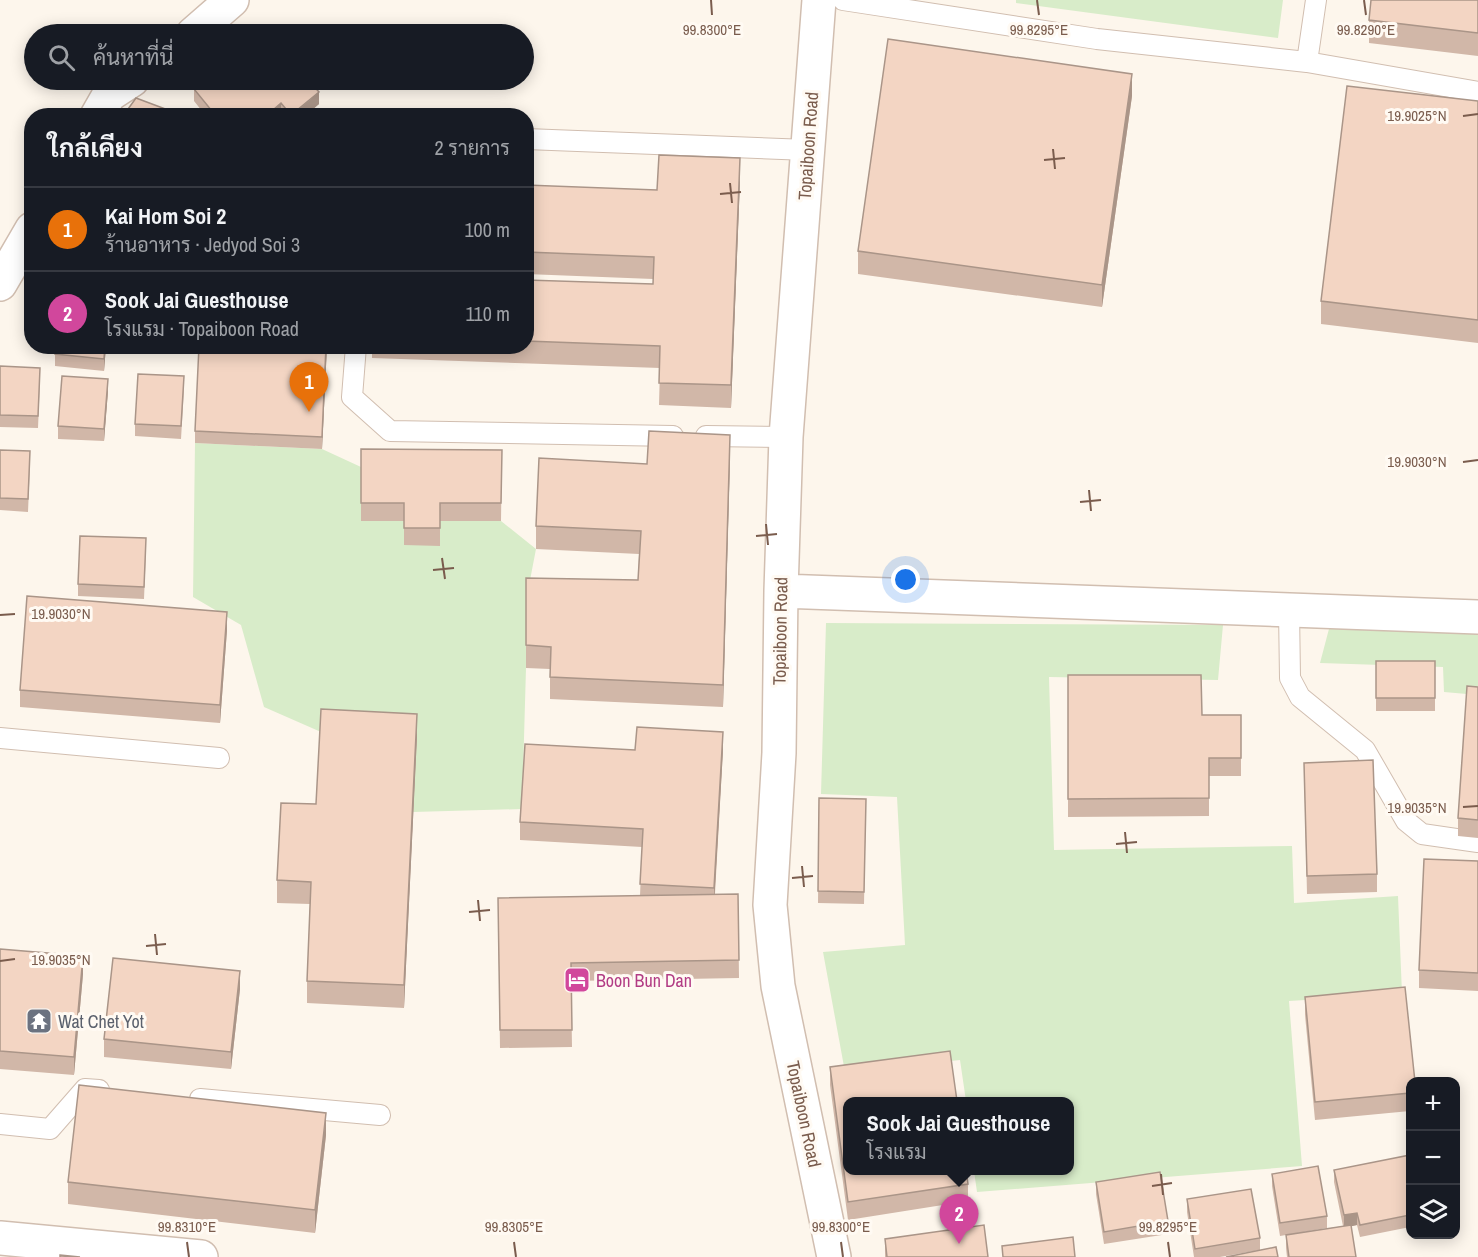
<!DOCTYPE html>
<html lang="th">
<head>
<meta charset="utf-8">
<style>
	:root { --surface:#171b24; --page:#20242c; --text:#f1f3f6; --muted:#9ea1a6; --line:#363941; --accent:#e76f51 }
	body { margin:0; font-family:"Archivo Narrow",Sarabun,sans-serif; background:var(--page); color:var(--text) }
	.controls { position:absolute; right:18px; bottom:18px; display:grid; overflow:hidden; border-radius:12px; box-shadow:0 3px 15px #0003 }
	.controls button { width:54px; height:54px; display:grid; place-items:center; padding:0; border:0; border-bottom:2px solid var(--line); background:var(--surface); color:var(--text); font:30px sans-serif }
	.you { position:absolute; left:906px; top:580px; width:21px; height:21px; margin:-15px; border:4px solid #fff; border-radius:50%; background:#1a73e8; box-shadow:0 0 0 9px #1a73e833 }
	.badge { display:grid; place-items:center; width:39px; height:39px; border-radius:50%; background:var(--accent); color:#fff; font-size:20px; font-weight:700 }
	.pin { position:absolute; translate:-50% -50px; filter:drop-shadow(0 2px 3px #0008) }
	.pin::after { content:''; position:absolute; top:32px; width:21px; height:18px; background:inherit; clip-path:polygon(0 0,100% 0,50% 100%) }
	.popup { position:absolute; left:843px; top:1097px; width:231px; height:78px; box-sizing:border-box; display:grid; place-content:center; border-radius:12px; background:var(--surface); filter:drop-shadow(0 2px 4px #0005); font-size:20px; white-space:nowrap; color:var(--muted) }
	.popup b { font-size:22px; color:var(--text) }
	.popup::after { content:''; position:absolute; left:50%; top:100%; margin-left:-12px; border:12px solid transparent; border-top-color:var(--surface) }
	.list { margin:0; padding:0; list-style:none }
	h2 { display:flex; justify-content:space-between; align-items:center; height:78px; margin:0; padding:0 24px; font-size:26px }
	h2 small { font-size:20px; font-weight:400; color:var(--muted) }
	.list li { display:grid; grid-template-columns:39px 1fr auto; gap:18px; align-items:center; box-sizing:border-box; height:84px; padding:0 24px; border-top:2px solid var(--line) }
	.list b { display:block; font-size:22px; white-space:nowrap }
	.list p { margin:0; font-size:20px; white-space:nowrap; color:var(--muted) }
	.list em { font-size:20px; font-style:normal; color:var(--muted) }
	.icon { flex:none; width:33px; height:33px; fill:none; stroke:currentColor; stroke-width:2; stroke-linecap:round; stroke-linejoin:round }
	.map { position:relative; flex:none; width:1478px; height:1257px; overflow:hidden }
	.search { position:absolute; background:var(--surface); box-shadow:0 3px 15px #0003; left:24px; top:24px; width:510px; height:66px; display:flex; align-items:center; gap:15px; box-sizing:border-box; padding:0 21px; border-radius:33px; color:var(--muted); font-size:22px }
	.panel { position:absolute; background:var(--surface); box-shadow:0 3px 15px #0003; left:24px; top:108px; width:510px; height:246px; border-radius:24px }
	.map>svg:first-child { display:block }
	.green { fill:#d8ecc9 }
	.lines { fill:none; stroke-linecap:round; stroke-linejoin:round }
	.service-casing { stroke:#d1beb0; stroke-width:22 }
	.minor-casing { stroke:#d1beb0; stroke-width:36 }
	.service { stroke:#fff; stroke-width:20 }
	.minor { stroke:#fff; stroke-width:33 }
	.wall { fill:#d1b7a8 }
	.shaded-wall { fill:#aa9588 }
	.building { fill:#f3d5c3; stroke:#aa9588; stroke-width:1.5 }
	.ticks { fill:none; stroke:#7a5c4d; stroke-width:2 }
	.labels { text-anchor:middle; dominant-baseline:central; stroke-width:6; stroke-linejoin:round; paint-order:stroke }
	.street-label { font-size:18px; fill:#7a5c4d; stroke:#fffaf3 }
	.hotel-label { font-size:18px; fill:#b23c85; stroke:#fffaf3; text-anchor:start }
	.worship-label { font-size:18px; fill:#5b616d; stroke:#fffaf3; text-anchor:start }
	.ticks-label { font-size:15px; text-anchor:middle; fill:#7a5c4d; stroke:#fffaf3; stroke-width:6; stroke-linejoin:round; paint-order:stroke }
</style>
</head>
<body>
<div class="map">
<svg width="1478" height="1257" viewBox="0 0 1478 1257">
	<rect width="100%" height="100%" fill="#fdf6ec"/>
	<!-- green -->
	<path class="green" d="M1016,0H1283L1278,38L1016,3Z
		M195,443L322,449L361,467L440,521H501L536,549L526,601V668L522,809L413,812L321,732L264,707L241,625L193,597Z
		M826,623L1223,625L1218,680L1049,677L1054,850L1292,846L1294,903L1398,896L1402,994L1289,1001L1302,1166L977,1192L974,1171L1070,1170V1102L966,1101L960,1060L845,1072L823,952L905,945L897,797L821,794Z
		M1330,625L1478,631V695L1444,692L1443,667L1320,663Z"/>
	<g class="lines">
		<!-- service casing -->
		<g class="service-casing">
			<path id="service" d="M843,0L1097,39L1307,62
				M1316,0L1307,62L1478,92
				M526,139L808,150
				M356,346L352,397L390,431L673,436
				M706,436L786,437
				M1289,610L1290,678L1300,697L1365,750L1406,821L1422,834L1478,842
				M0,738L219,758
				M200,1099L380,1115
				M0,1124L50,1129L85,1089L99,1090"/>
		</g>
		<!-- minor casing -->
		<g class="minor-casing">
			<path id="minor" d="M819,0L786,437L781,591L779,753L770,905L778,986L834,1257
				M193,34L232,0
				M97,116L109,95L132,80
				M0,284L32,229
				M781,591L1478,617
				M0,1238L201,1257"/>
		</g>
		<!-- service -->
		<use href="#service" class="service"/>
		<!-- minor -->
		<use href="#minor" class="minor"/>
	</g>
	<!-- wall -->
	<path class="wall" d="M1478,0V56L1369,43V20Z
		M194,89L319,104L305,116H206L194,101Z
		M1132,96L1102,307L858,274V251Z
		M1478,101V343L1321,324V301Z
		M740,181L731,408L659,405L660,368L372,358V346H526V280L653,284V279L526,274V185L657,190Z
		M106,346L104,371L55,366V354Z
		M327,346L322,449L195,443V431Z
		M0,366L40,380L38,428L0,427Z
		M184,389L181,439L135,436V424Z
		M108,391L104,441L58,439V426Z
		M361,449L502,450L501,521H440V546L404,545V521H361Z
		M0,450L30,464L28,512L0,510Z
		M730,457L723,707L550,699V669L526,668V578L638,580L639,554L536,549V526L647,464Z
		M146,550L144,599L78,596V584Z
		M227,630L220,723L20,707V690Z
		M1376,661H1435V711H1376Z
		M1068,675L1202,715H1241V776H1209V816L1068,817Z
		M1478,687V838L1458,836V818Z
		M417,736L404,1008L307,1003V981L310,904L277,903V880L316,804Z
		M635,750H723L715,894H738L739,978L571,981L572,1047L500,1048L498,898L640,896L642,847L520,840V822Z
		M1304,763L1377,874V892L1307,894Z
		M819,798L866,799L864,904L818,903Z
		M1478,861V991L1419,988V970Z
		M0,949L83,974L74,1075L0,1069Z
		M240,989L231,1069L104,1057V1039Z
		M1305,997L1410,1082V1111L1315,1120L1305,1015Z
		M830,1067L968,1184V1201L848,1220L830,1085Z
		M326,1135L315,1233L68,1204V1182Z
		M1410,1155V1227L1360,1237L1357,1225L1351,1226L1356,1257H1287L1286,1248V1235L1343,1226L1334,1182V1170Z
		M1272,1174L1327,1216V1228L1280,1236L1272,1186Z
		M1096,1182L1168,1221V1234L1104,1244L1096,1194Z
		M1187,1199L1260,1238V1250L1220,1257H1194L1187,1212Z
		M885,1239L988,1257H885Z"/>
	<!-- shaded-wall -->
	<path class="shaded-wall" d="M1132,74V96L1102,307V285Z
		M319,92V104L305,116H291Z
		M281,103V116H266Z
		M740,158V181L731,408V385Z
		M105,346H106L104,371V359Z
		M326,346H327L322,449V437Z
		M108,379V391L104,441V429Z
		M730,435V457L723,707V685Z
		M227,612V630L220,723V705Z
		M417,714V736L404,1008V985Z
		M723,732V750L714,905V888Z
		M83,956V974L74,1075V1057Z
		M240,971V989L231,1069V1052Z
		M326,1113V1135L315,1233V1210Z
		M1357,1213V1225L1344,1228V1215Z"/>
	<!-- building -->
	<path class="building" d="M1371,0H1478V33L1369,20Z
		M267,30L271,34H261Z
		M888,39L1132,74L1102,285L858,251Z
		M206,80H308L319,92L291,115L281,103L266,116H216L194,89Z
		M1347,86L1478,101V320L1321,301Z
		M136,98L184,116H123Z
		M659,155L740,158L731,385L659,383L660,346L526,341V280L653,284L654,257L526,252V185L657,190Z
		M56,346H105L104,359L55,354Z
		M199,346H326L322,437L195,431Z
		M0,366L40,368L38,416L0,415Z
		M138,374L184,376L181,426L135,424Z
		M62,376L108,379L104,429L58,426Z
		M649,431L730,435L723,685L550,677L551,647L526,645V578L638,580L641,531L536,526L539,458L647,464Z
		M361,449L502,450L501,503H440V528H404V503H361Z
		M0,450L30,451L28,499L0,498Z
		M80,536L146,538L144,587L78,584Z
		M27,596L227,612L220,705L20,690Z
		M1376,661H1435V698H1376Z
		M1068,675H1201L1202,715H1241V758H1209V798L1068,799Z
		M1467,686L1478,687V820L1458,818Z
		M321,709L417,714L404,985L307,981L311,882L277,880L281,803L316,804Z
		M637,727L723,732L714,888L640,884L643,829L520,822L525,744L635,750Z
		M1373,760L1377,874L1307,876L1304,763Z
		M819,798L866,799L864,892L818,891Z
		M1424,859L1478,861V973L1419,970Z
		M738,894L739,960L571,963L572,1030H500L498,898Z
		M0,949L83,956L74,1057L0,1051Z
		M113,958L240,971L231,1052L104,1039Z
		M1405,987L1415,1082H1410V1093L1315,1102L1305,997Z
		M950,1051L957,1101H848V1170H966L968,1184L848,1202L830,1067Z
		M79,1085L326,1113L315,1210L68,1182Z
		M1410,1155V1215L1360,1225L1357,1213L1344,1215L1334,1170Z
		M1318,1166L1327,1216L1280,1223L1272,1174Z
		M1160,1172L1168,1221L1104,1232L1096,1182Z
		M1251,1189L1260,1238L1195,1249L1187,1199Z
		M984,1225L988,1257H887L885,1239Z
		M1351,1225L1356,1257H1289L1286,1235Z
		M1073,1237L1075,1257H1003L1002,1246Z
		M1276,1247L1278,1257H1226Z
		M60,1255L80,1257H60Z"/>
	<!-- ticks -->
	<path class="ticks" d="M711,0L712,15M1037,0L1039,15M1364,0L1366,15M1463,116L1478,114M1053,149L1055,169M1044,160L1065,158M730,183L732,203M720,194L741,192M1463,462L1478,460M1089,490L1091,511M1080,502L1101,500M766,524L768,545M756,536L777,534M442,558L445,579M433,570L454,568M0,615L15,614M1463,807L1478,806M1125,832L1127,853M1116,844L1137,842M802,866L804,887M792,878L813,876M478,900L480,921M469,912L490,910M155,934L157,955M146,946L166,944M0,961L15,959M1161,1174L1163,1195M1152,1186L1172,1183M187,1242L189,1257M514,1242L516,1257M841,1242L843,1257M1168,1242L1170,1257"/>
	<!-- icons -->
	<defs>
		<g id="hotel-square" transform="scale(1.35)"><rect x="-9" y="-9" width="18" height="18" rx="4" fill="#d1479c" stroke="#fffaf3"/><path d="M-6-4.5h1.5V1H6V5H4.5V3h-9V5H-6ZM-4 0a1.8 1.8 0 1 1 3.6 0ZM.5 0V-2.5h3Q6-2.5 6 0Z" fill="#fff"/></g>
		<g id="temple-square" transform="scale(1.35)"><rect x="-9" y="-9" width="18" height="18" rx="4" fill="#6b7280" stroke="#fffaf3"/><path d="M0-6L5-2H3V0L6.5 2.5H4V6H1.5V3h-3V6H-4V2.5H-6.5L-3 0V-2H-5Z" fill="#fff"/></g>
	</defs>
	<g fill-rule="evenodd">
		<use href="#hotel-square" x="577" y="980"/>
		<use href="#temple-square" x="39" y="1021"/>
	</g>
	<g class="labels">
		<!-- street labels -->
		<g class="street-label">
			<text transform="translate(808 146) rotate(-86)">Topaiboon Road</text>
			<text transform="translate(780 631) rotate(-89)">Topaiboon Road</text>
			<text transform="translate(804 1114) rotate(78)">Topaiboon Road</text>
		</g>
		<!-- hotel labels -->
		<g class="hotel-label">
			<text x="596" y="980">Boon Bun Dan</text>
		</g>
		<!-- worship labels -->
		<g class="worship-label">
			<text x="58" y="1021">Wat Chet Yot</text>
		</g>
	</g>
	<g class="ticks-label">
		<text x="712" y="35">99.8300°E</text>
		<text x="1039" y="35">99.8295°E</text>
		<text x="1366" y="35">99.8290°E</text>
		<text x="1417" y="121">19.9025°N</text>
		<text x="1417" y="467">19.9030°N</text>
		<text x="61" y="619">19.9030°N</text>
		<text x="1417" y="813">19.9035°N</text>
		<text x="61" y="965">19.9035°N</text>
		<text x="187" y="1232">99.8310°E</text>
		<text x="514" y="1232">99.8305°E</text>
		<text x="841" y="1232">99.8300°E</text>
		<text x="1168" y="1232">99.8295°E</text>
	</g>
</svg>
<div class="controls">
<button>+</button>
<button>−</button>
<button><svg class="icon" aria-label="layers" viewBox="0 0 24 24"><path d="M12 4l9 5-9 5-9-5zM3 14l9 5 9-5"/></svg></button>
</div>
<div class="you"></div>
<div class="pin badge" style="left:309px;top:412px;background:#e8710a">1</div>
<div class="pin badge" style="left:959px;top:1244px;background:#d1479c">2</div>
<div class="popup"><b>Sook Jai Guesthouse</b>โรงแรม</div>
<div class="search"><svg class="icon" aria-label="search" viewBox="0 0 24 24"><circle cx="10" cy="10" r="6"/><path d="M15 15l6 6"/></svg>ค้นหาที่นี่</div>
<section class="panel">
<h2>ใกล้เคียง<small>2 รายการ</small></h2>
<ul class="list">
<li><span class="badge" style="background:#e8710a">1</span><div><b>Kai Hom Soi 2</b><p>ร้านอาหาร · Jedyod Soi 3</p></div><em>100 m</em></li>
<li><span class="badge" style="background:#d1479c">2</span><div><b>Sook Jai Guesthouse</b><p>โรงแรม · Topaiboon Road</p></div><em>110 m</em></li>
</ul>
</section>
</div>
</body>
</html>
